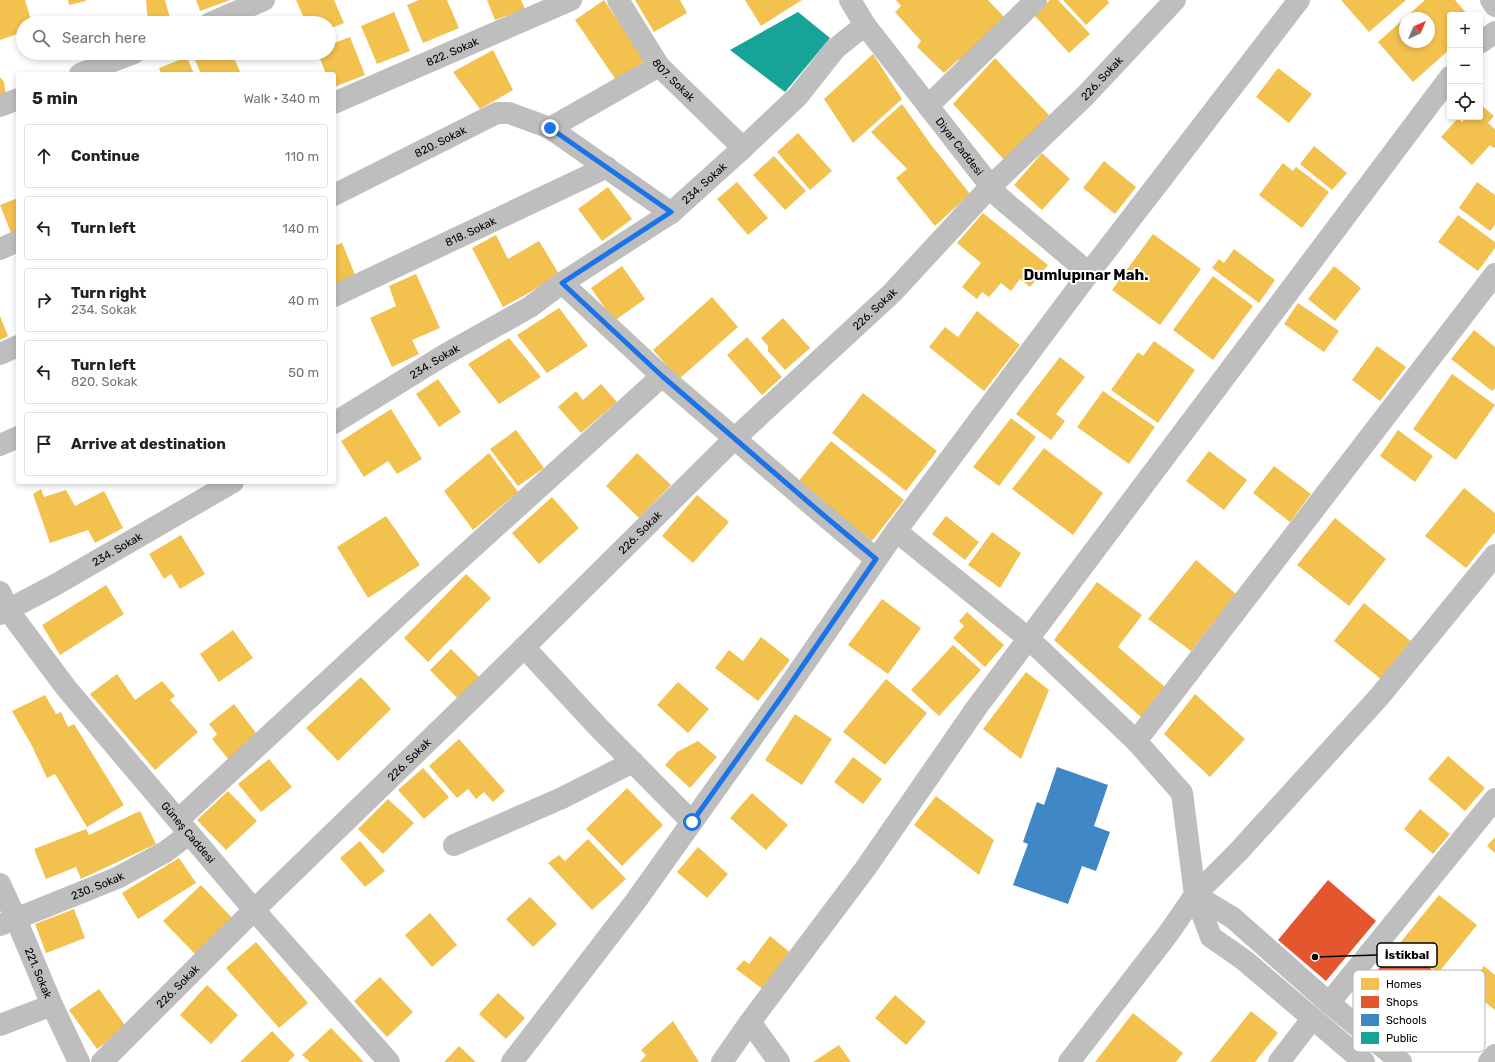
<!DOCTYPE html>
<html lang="en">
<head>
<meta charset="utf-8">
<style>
	:root { --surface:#fff; --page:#f6f6f6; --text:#222; --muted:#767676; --line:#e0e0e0 }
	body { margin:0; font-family:Rubik,sans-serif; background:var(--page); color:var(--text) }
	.controls { position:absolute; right:12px; top:12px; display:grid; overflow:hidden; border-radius:4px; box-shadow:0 2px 6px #0003 }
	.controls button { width:36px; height:36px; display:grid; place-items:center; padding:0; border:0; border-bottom:1px solid var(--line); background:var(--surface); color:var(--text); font:20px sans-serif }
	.compass { position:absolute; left:1399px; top:12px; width:36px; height:36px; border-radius:50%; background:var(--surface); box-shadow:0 2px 6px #0003; rotate:44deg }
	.stop { position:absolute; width:12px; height:12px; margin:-9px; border:3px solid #1a73e8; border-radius:50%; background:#fff }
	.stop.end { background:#1a73e8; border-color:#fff; box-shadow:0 1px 4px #0008 }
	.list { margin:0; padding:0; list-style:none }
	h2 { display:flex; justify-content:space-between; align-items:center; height:52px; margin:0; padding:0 16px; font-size:17px }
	h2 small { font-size:13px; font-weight:400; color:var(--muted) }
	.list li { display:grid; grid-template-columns:26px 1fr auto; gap:12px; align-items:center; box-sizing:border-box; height:64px; margin:0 8px 8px; padding:0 8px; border:1px solid var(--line); border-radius:4px }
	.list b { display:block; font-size:15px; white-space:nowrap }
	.list p { margin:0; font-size:13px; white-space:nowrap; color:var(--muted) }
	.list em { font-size:13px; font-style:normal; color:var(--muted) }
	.icon { flex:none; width:22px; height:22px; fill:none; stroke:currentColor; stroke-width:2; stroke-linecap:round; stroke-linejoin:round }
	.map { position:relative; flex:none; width:1495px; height:1062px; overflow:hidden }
	.search { position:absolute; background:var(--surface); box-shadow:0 2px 6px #0003; left:16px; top:16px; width:320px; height:44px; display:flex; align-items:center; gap:10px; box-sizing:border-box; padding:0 14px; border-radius:22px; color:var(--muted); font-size:15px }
	.panel { position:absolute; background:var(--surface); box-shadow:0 2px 6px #0003; left:16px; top:72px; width:320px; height:412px; border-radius:4px }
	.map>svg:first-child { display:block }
	.homes { fill:#f2c14e; fill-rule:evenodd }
	.shops { fill:#e4572e }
	.schools { fill:#3f88c5 }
	.public { fill:#17a398 }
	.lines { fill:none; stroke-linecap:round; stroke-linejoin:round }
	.minor { stroke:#bebebe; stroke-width:22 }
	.route { stroke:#1a73e8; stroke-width:5 }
	.labels { text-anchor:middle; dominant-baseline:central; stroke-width:4; stroke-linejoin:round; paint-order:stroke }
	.street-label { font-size:11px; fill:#000; stroke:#fff }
	.district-label { font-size:15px; font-weight:bold; fill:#000; stroke:#fff }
	.key { fill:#fff; stroke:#b2b2b2; stroke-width:1 }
	.key-label { font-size:11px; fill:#000 }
	.leader { fill:none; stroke:#000; stroke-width:1.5 }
	.callout-dot { fill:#000; stroke:#fff; stroke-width:1.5 }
	.callout { fill:#fff; stroke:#000; stroke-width:1.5 }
	.callout-label { font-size:12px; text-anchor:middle; font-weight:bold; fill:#000 }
</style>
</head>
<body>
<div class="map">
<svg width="1495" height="1062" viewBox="0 0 1495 1062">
	<rect width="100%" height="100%" fill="#fff"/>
	<!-- homes -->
	<path class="homes" d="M0,0H25L32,23H23V32L0,40Z
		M68,0H86V1L69,5Z
		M146,0H165L171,22L148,23Z
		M196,0H230L200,11Z
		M296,0H334L344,23L329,29V23H306Z
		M419,0H447L459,28L423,43L407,5Z
		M487,0H521L525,9L495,20Z
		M604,0L645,61L616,80L575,20Z
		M635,0H680L687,13L654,32Z
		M745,0H802L761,26Z
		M896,0H988L1006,19L964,61L958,60L944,73L917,47L921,41L895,12L901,6Z
		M1050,0H1058L1090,34L1069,53L1034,15Z
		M1063,0H1107L1109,3L1086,25Z
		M1341,0H1406L1369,32Z
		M1425,0H1455L1468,15H1450V49L1413,82L1378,42ZM1405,18H1429V42H1405Z
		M394,12L410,51L377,64L361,26Z
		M350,37L365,75L334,87V74H326L318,53H329V45Z
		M493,50L513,90L480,109L453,72Z
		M192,53H232L241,74H201Z
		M873,54L902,99L853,143L824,99Z
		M187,57L194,74H161L159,68Z
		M995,58L1049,115L1006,162L953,104Z
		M1278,68L1312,94L1289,123L1256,97Z
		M0,77L4,82L6,96L0,97Z
		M902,104L932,146L970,194L935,226L896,178L907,169L871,132Z
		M1480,104L1494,116L1488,123L1495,129V147L1494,148L1490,145L1472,165L1441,137L1458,118L1462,122L1466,117H1480Z
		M798,133L832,171L810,190L777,152Z
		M1314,146L1347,173L1332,190L1300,164Z
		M1042,153L1070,179L1042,210L1014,185Z
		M774,156L806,191L785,210L753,175Z
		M1104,161L1136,187L1115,214L1083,188Z
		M1283,163L1293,171L1296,167L1329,192L1302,228L1259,195Z
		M737,182L768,218L748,235L717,199Z
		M1477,182L1495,195V225L1490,231L1459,208Z
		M608,187L632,219L602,241L578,209Z
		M18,198V230L11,233L0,205Z
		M983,213L1048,265L1030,287L1020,279L1011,291L1001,283L989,297L982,292L977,299L962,287L981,263L957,243Z
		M1458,215L1495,242V248L1478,271L1438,242Z
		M1153,234L1201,269L1160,325L1112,290Z
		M496,235L508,259L539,241L559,274L527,294L503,307L472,248Z
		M342,243L356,277L334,287V246Z
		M1234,249L1275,280L1259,303L1212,268L1219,259L1224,263Z
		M622,266L645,299L614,321L591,288Z
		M1334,266L1361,288L1335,321L1308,299Z
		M416,274L440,328L412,340L419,354L392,367L370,318L396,306L389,286Z
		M1213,276L1253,306L1213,360L1173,330Z
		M712,297L738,327L679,379L653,350Z
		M1298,303L1339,331L1324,352L1284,324Z
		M559,308L588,346L547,373L517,335Z
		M977,311L1020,345L984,391L929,347L945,327L958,337Z
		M0,316L8,336L0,340Z
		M783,318L810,348L785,370L768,351V346L761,338Z
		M1474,330L1495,347V388L1492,391L1451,359Z
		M747,337L782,377L762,395L727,355Z
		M509,338L541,377L499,404L468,364Z
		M1154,341L1195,370L1158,423L1111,390L1138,352L1143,356Z
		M1377,346L1406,367L1380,401L1352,380Z
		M1060,357L1085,377L1056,414L1065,421L1051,440L1016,414Z
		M1452,374L1495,405L1456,460L1413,429Z
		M438,379L461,412L439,427L416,394Z
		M601,384L617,402L581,433L558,407L576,391L583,400Z
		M1103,391L1155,427L1129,464L1077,427Z
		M863,393L937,451L906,491L832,433Z
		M391,409L422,459L397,474L388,461L364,477L341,441Z
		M1011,418L1036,437L999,486L973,467Z
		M516,430L544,468L518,486L490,449Z
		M1398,430L1433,456L1415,482L1380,456Z
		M831,441L904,500L872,541L798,482Z
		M1044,448L1103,493L1073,535L1012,489Z
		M1209,451L1247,480L1224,510L1186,481Z
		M489,453L518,492L473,530L444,491Z
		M637,453L671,485L639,518L606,486Z
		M1274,466L1311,494L1290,522L1253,493Z
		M1464,488L1495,513V532L1466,568L1425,536Z
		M41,489L44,497L66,490L75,506L104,491L123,528L95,543L88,530L50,543L33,494Z
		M697,495L729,522L693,563L662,536Z
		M552,497L579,528L539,564L512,533Z
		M386,516L420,565L368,598L337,547Z
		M946,516L979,542L965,560L932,534Z
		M1335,518L1386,559L1349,606L1297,565Z
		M992,532L1021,553L1000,588L968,565Z
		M181,535L205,574L180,589L171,574L164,579L149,554Z
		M1196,560L1236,594L1191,651L1148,619Z
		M466,574L491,598L428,662L404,638Z
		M1097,582L1142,615L1118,647L1165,687L1141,717L1054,640Z
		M106,585L124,614L60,655L42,625Z
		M882,599L921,628L888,674L848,645Z
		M1364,603L1412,642L1382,680L1334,641Z
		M967,612L1004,645L985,667L953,638L964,626L959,621Z
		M233,630L253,658L219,682L200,654Z
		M761,637L790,660L758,701L715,668L729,650L743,661Z
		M953,645L981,670L939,716L911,690Z
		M451,649L481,679L460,701L430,670Z
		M1026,672L1049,690L1021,759L983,729Z
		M117,674L135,700L162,681L175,696L170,700L198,732L155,770L90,694Z
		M361,677L391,709L338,761L306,728Z
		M886,679L927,713L885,765L843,732Z
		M678,682L709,709L688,733L657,705Z
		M1195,694L1245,739L1210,777L1164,734Z
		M45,695L56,714L61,712L68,727L74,724L124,805L87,827L55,774L47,778L32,746L12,711Z
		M234,704L259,737L229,760L212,739L217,734L209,724Z
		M795,714L832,739L802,785L765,760Z
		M459,739L505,791L493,802L484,792L476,799L468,789L457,798L429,766Z
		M698,741L717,757L690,788L665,765L677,752Z
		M1448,756L1485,788L1465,811L1428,779Z
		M853,757L882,779L863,804L834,782Z
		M269,759L292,787L261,812L238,784Z
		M423,768L449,797L424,819L398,790Z
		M627,788L663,825L622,866L586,829Z
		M228,791L257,821L226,850L197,820Z
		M752,793L788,825L766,850L730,818Z
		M936,796L994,840L979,875L914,825Z
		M388,799L414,823L383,854L358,829Z
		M1420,809L1450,834L1433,854L1404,829Z
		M140,811L156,844L81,879L76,867L46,879L34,849L86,829L89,835Z
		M1495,837V853L1487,846Z
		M588,839L626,879L592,910L548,863L559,855L565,861Z
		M360,841L385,871L365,887L340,858Z
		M698,847L728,874L707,898L677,872Z
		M179,858L196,883L138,919L122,893Z
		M201,885L234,920L197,956L163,921Z
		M1439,895L1477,925L1438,973L1400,943Z
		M530,897L557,924L533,947L506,919Z
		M74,909L85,938L46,953L35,924Z
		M430,913L457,945L432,967L405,935Z
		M770,936L792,954L764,990L736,969L744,960L749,964Z
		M256,942L308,1003L279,1028L226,968Z
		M1484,966L1495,975V1010L1467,988Z
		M380,977L413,1012L387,1037L354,1001Z
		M207,985L238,1015L211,1044L180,1015Z
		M99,989L127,1028L97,1049L69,1010Z
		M498,993L525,1018L506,1039L479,1014Z
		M895,995L926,1022L906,1045L875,1018Z
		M1251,1011L1278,1033L1255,1062H1210Z
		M1133,1013L1183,1053L1176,1062H1095Z
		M673,1021L699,1062H640L646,1055L641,1050Z
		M331,1028L364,1062H310L302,1055Z
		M272,1031L295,1055L288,1062H240Z
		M839,1045L851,1062H813Z
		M459,1046L476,1062H444Z"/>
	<!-- shops -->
	<path class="shops" d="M1328,880L1376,921L1326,981L1278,940Z
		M1400,943L1452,986L1404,1043L1353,1000Z"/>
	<!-- schools -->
	<path class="schools" d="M1057,767L1108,785L1094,826L1110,832L1096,871L1082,866L1068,904L1013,885L1028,844L1023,842L1037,802L1044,805Z"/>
	<!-- public -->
	<path class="public" d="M798,12L830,38L785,92L730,50Z"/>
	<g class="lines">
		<!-- minor -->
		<g class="minor">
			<path id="s1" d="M618,0L659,66L743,148"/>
			<path id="s2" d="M850,0L865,25L999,197L1089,273"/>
			<path d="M1491,0L1495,6"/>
			<path d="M210,23L264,0"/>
			<path d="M1480,43L1495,32"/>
			<path d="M80,74L134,53"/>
			<path id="s3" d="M334,103L571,0"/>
			<path d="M0,106L18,99"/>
			<path d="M928,106L1036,0"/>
			<path d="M550,128L671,213"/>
			<path id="s4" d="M334,195L497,113H509L550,128L659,66"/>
			<path d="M0,249L18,241"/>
			<path d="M562,283L662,376L821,513L876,559"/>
			<path id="s5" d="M334,296L607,167"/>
			<path d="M0,354L18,346"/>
			<path id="s6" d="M334,423L446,354L530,307L562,283L671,213L743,148L798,96L835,49L865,25"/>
			<path d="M0,445L18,437"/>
			<path d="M896,531L1029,639L1136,741L1182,793L1195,895L1211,937L1244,960L1364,1062"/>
			<path id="s7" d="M0,592L8,610L67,689L254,910L389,1062"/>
			<path id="s8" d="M0,614L55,585L233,482"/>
			<path d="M524,647L599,728L692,822"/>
			<path d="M1136,741L1495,274"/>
			<path d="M178,820L427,589L662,376"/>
			<path d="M454,845L562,798L633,762"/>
			<path id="s9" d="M0,884L16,919L52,1005L79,1062"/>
			<path d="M1195,895L1233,918L1329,1003L1401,1062"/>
			<path id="s10" d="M0,925L117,878L165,852L189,834"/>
			<path d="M1329,1003L1495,799"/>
			<path d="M750,1022L779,1062"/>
			<path d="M0,1025L52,1005"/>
			<path id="s11" d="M102,1062L254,910L488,683L734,439L892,293L991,186L1085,96L1175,0"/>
			<path d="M512,1062L635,902L782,696L896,531L1089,273L1299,0"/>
			<path d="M722,1062L750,1022L865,869L977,707L1450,77"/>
			<path d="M1069,1062L1168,934L1195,895L1238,852L1379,697L1495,555"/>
			<path d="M1279,1062L1312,1019"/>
			<path d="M1489,1062L1495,1055"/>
		</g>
	</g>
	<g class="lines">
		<!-- route -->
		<path class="route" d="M550,128L671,212L562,283L662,376L821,513L876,559L782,696L692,822"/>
	</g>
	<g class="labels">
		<!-- street labels -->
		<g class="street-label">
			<text stroke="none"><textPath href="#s3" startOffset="129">822. Sokak</textPath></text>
			<text stroke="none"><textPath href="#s11" startOffset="1403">226. Sokak</textPath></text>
			<text stroke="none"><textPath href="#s1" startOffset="98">807. Sokak</textPath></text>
			<text stroke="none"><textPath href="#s4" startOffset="119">820. Sokak</textPath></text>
			<text stroke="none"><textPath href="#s2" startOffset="183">Diyar Caddesi</textPath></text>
			<text stroke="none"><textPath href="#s6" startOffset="442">234. Sokak</textPath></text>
			<text stroke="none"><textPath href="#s5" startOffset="151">818. Sokak</textPath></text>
			<text stroke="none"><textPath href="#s11" startOffset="1079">226. Sokak</textPath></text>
			<text stroke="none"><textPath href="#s6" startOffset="118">234. Sokak</textPath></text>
			<text stroke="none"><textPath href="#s11" startOffset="755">226. Sokak</textPath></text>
			<text stroke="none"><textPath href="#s8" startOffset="134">234. Sokak</textPath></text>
			<text stroke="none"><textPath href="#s11" startOffset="431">226. Sokak</textPath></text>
			<text stroke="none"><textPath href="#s7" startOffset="306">Güneş Caddesi</textPath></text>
			<text stroke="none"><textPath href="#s10" startOffset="105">230. Sokak</textPath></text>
			<text stroke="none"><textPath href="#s9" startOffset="97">221. Sokak</textPath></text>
			<text stroke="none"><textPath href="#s11" startOffset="107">226. Sokak</textPath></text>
		</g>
		<!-- district labels -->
		<g class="district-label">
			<text x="1086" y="275">Dumlupınar Mah.</text>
		</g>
	</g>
	<!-- legend -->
	<rect x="1353" y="970" width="132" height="82" rx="6" class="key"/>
	<rect x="1361" y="978" width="18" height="12" fill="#f2c14e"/>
	<rect x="1361" y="996" width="18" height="12" fill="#e4572e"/>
	<rect x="1361" y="1014" width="18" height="12" fill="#3f88c5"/>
	<rect x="1361" y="1032" width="18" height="12" fill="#17a398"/>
	<g class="key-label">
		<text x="1386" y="988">Homes</text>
		<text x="1386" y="1006">Shops</text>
		<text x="1386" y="1024">Schools</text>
		<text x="1386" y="1042">Public</text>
	</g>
	<!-- callouts -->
	<path class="leader" d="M1315 957L1377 955"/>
	<circle class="callout-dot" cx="1315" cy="957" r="4"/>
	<rect class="callout" x="1377" y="943" width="60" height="24" rx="4"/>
	<g class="callout-label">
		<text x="1407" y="959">İstikbal</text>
	</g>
</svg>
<div class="controls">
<button>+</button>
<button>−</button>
<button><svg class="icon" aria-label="locate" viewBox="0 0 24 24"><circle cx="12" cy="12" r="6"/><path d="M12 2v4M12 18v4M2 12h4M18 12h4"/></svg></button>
</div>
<svg class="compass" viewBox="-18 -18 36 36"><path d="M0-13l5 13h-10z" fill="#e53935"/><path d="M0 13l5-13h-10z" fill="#767676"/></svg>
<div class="stop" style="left:692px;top:822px"></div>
<div class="stop end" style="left:550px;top:128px"></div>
<div class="search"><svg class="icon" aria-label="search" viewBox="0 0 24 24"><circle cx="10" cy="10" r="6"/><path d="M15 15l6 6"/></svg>Search here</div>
<section class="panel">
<h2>5 min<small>Walk · 340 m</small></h2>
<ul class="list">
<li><svg class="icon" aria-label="ahead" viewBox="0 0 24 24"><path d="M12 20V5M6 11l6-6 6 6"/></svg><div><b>Continue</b></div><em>110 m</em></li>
<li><svg class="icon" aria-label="left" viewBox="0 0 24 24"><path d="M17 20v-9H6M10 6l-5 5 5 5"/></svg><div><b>Turn left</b></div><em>140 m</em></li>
<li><svg class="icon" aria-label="right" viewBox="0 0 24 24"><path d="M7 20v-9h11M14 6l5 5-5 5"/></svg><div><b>Turn right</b><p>234. Sokak</p></div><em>40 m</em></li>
<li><svg class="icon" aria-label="left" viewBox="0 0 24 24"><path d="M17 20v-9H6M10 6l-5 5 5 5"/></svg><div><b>Turn left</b><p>820. Sokak</p></div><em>50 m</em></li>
<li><svg class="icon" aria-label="arrive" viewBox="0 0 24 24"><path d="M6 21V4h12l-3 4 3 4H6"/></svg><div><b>Arrive at destination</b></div></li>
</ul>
</section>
</div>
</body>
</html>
